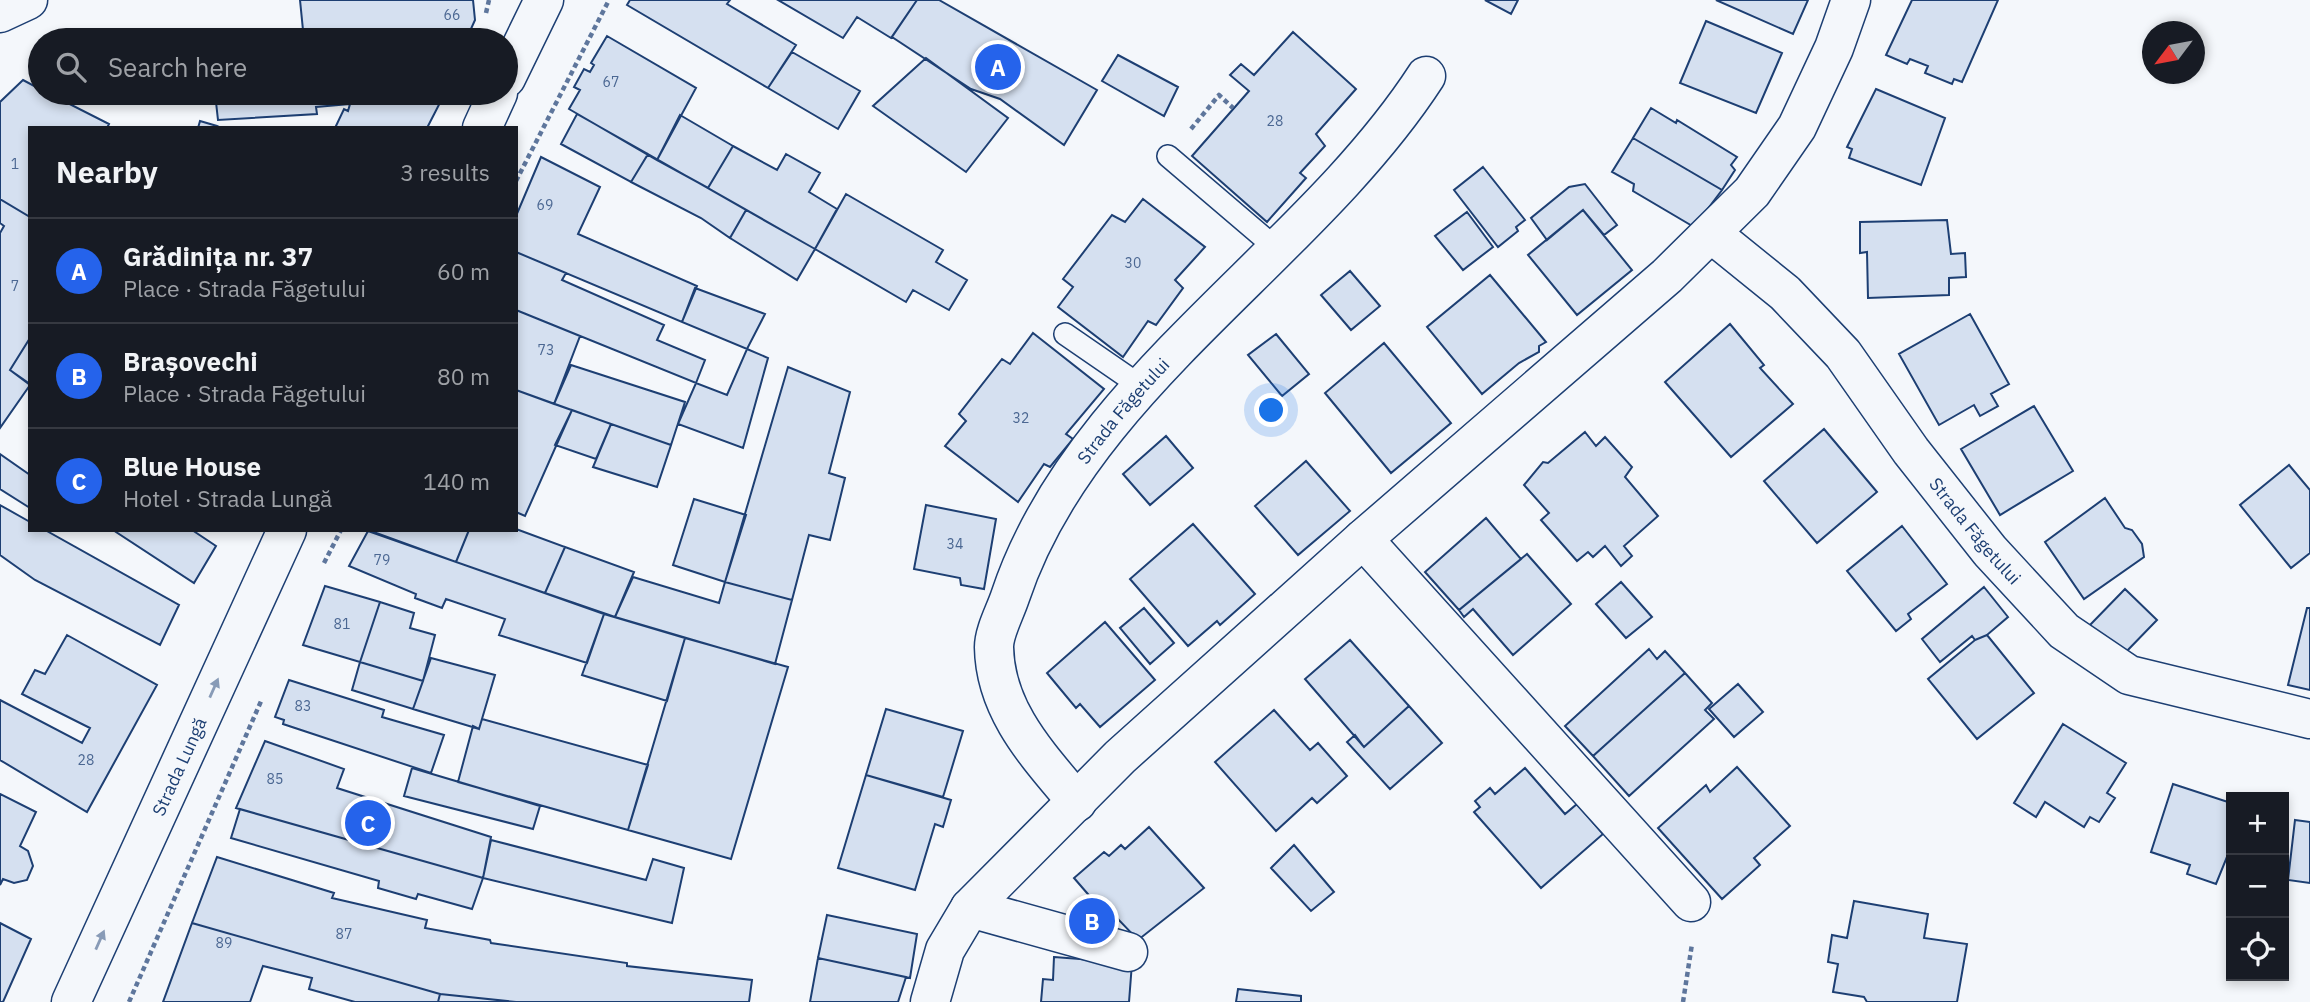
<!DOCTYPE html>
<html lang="en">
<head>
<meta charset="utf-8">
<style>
	:root { --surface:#171b24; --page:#20242c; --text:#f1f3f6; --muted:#9ea1a6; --line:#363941; --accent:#2563eb }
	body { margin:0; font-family:"IBM Plex Sans",sans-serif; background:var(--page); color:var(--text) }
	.controls { position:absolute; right:21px; bottom:21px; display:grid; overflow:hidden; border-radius:0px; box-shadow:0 4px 10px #0003 }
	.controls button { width:63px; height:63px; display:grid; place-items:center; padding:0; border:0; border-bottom:2px solid var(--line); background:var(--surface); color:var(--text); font:35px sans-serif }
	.compass { position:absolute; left:2142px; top:21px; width:63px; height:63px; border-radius:50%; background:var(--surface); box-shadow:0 4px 10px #0003; rotate:238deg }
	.you { position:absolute; left:1272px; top:411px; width:24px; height:24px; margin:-18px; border:5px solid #fff; border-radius:50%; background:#1a73e8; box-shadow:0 0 0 10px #1a73e833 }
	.badge { display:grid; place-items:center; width:46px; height:46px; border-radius:50%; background:var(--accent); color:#fff; font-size:23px; font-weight:700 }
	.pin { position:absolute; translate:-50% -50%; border:4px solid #fff; box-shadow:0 2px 7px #0006 }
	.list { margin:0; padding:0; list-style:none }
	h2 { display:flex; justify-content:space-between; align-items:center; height:91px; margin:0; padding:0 28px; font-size:30px }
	h2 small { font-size:23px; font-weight:400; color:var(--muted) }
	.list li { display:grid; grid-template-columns:46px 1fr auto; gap:21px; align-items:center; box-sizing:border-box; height:105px; padding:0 28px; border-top:2px solid var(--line) }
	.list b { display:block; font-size:26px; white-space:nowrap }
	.list p { margin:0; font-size:23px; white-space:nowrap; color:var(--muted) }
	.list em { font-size:23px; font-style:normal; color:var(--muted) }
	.icon { flex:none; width:38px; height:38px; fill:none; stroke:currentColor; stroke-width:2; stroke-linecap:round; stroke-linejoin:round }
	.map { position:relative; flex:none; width:2310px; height:1002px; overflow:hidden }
	.search { position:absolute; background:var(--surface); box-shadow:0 4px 10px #0003; left:28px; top:28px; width:490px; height:77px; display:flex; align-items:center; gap:18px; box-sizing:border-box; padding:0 24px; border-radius:38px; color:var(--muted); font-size:26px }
	.panel { position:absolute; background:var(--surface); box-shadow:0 4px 10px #0003; left:28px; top:126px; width:490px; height:406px; border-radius:0px }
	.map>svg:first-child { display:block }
	.building { fill:#d5e0f0; stroke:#1d3f73; stroke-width:2 }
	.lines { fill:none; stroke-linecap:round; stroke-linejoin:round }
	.service-casing { stroke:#1d3f73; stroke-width:24 }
	.minor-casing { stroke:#1d3f73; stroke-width:41 }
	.secondary-casing { stroke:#1d3f73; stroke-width:41 }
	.path { stroke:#5e769c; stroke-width:4.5; stroke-dasharray:5 3.5; stroke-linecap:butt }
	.service { stroke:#f4f7fb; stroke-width:21 }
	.minor { stroke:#f4f7fb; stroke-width:38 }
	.secondary { stroke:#f4f7fb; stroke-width:38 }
	.oneway { fill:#889bb7 }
	.labels { text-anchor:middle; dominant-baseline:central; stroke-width:5; stroke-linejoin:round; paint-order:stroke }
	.number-label { font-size:14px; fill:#4b6792 }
	.street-label { font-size:18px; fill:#1d3f73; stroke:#f4f7fb }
</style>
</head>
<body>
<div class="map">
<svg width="2310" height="1002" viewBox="0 0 2310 1002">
	<rect width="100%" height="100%" fill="#f4f7fb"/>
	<!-- building -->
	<path class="building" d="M300,0H473L475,20L466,40H304Z
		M630,0H730L727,4L796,45L768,88L627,5Z
		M778,0H917L891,38L857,17L843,38Z
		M917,0H939L1097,90L1064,145L1000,99L971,89L892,37Z
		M1485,0H1518L1511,14Z
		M1716,0H1808L1793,34Z
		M1912,0H1998L1962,82L1954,79L1952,84L1925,73L1928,66L1910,59L1907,64L1886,55Z
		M1706,21L1782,53L1756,113L1680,83Z
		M1293,32L1356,89L1316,134L1325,146L1300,173L1306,178L1267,222L1192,156L1249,91L1230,75L1241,64L1254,75Z
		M607,36L696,88L657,160L569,109L580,90L574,87L584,69L590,72L594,65L591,63Z
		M792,52L860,91L838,129L768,88Z
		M1118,55L1178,87L1164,116L1102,81Z
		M926,58L1008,118L966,172L873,106Z
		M23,80L40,89V93H48L109,124L107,128H30V217L0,199V102Z
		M1876,89L1945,118L1921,185L1849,158L1852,149L1847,147Z
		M215,93H445L427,128H335L344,109L348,111L350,104L316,107L317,114L218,120Z
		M1651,108L1676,123L1677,120L1737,157L1731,165L1735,170L1722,190L1633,138Z
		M577,114L648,154L631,182L561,144Z
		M680,115L733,146L708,188L657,160Z
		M200,121L217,126L221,128H198Z
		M1633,138L1722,190L1694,227L1633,191L1634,184L1612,172Z
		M733,146L777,170L786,154L820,173L809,192L837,209L815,249L708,188Z
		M648,154L746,210L730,238L701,218L631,182Z
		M541,157L600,187L578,234L697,286L682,322L516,252V216Z
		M1483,167L1525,220L1516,227L1518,231L1498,247L1454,190Z
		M1585,184L1617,225L1604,235L1583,210L1547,240L1531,218L1569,187Z
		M846,194L943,250L936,262L967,280L949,310L913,290L906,302L815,249Z
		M0,199L30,217V338L10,370L30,385L0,428V233L4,226L0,223Z
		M1143,199L1205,247L1175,280L1183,288L1156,325L1148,321L1123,357L1058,307L1073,287L1063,279L1112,215L1125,222Z
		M746,210L815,249L797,280L730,238Z
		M1583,210L1632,270L1577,315L1528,255Z
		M1467,212L1493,247L1463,270L1435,236Z
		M1947,220L1951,254L1965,253L1966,277L1949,278V295L1868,298L1867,252L1860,253V222Z
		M516,252L566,273L562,280L664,325L657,340L705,360L696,383L516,310Z
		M1350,271L1380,306L1351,330L1321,295Z
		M1490,275L1546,342L1539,346V352L1519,363L1482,394L1427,327Z
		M695,288L765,314L747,349L682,322Z
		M516,310L580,336L554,404L516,390Z
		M1970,314L2009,384L1991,394L1998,406L1980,416L1974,405L1939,425L1899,354Z
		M1730,324L1764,365L1760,368L1793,404L1731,457L1665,382Z
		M1033,333L1104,389L1066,434L1073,439L1050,467L1044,464L1018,502L945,446L966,421L959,414L1002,359L1010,364Z
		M1276,334L1309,374L1282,396L1248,355Z
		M30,338V384L10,370Z
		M1384,343L1451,423L1391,473L1325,393Z
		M747,349L768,358L743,448L678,424L696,383L727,395Z
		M571,365L685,402L671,445L554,404Z
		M788,367L850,392L829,473L845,478L830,540L809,535L792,600L725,582Z
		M516,390L572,410L525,516L516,512Z
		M2034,406L2073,471L2000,515L1961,449Z
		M572,410L611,424L596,459L555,445Z
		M611,424L671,445L657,487L593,467Z
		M1824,429L1877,492L1817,543L1764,481Z
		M1585,432L1596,446L1605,437L1632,467L1625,477L1658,516L1624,546L1632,556L1621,566L1605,546L1593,557L1588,552L1577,561L1541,520L1549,513L1524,485L1543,462L1548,463Z
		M1166,436L1193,468L1150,505L1123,474Z
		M0,454L30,475V508L0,489Z
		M1306,461L1350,511L1298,555L1255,506Z
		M2289,465L2310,490V553L2291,568L2240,505Z
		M2105,498L2125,528L2132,530L2142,544L2144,557L2084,599L2045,542Z
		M694,499L746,515L725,582L673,565Z
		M0,505L30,522V530H45L179,605L160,645L35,580L0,555Z
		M926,505L996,519L984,589L961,585L960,578L914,569Z
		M1486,518L1521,559L1459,610L1425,572Z
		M1193,524L1255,594L1220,625L1217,621L1188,646L1130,579Z
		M1902,526L1947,584L1908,614L1911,619L1896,631L1847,571Z
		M516,529L565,547L545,593L456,562L469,530Z
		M113,530H192L216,546L194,583Z
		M368,530H469L456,562Z
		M368,531L604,614L587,663L499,635L505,619L446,599L442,608L415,598L416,594L349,566Z
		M565,547L634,572L615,617L545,593Z
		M1527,554L1571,604L1513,655L1473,609L1464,617L1459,610Z
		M633,577L719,603L725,582L792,600L775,664L615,617Z
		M1621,582L1652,617L1626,638L1596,604Z
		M325,586L380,602L360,662L303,645Z
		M1984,587L2008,617L1987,635L1975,640L1972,636L1940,662L1922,639Z
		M2125,589L2157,620L2122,656L2089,626Z
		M380,602L414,613L410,628L435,635L423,681L360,662Z
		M1144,608L1174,643L1150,664L1120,628Z
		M2307,608H2310V690L2288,685Z
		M604,614L685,638L667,701L582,675Z
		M1105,622L1155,680L1100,727L1080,704L1076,708L1047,673Z
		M67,635L157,685L87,812L0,760V700L82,743L90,728L22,694L35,670L45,674Z
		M1987,635L2034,693L1977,739L1928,679L1975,640Z
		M685,638L788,667L731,859L628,830Z
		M1350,640L1409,706L1364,747L1305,679Z
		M1649,649L1657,659L1665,651L1685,673L1593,756L1565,726Z
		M431,658L495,675L479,729L413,709Z
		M360,662L423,681L413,709L352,690Z
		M1685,673L1712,703L1705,710L1714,719L1629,796L1593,756Z
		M289,680L384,710L382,717L444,735L431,773L283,724L284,720L275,717Z
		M1738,684L1763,712L1734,737L1709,709Z
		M1409,706L1442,743L1390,789L1347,742L1355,735L1364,747Z
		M886,709L963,731L943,797L866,775Z
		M1274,710L1310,750L1318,743L1347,776L1317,803L1312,798L1276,831L1215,762Z
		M482,719L648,765L628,830L458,782L473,726L479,729Z
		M2063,724L2126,763L2107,793L2115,798L2099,822L2090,817L2084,827L2045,802L2036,817L2014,803Z
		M265,741L344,769L337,788L491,837L483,878L236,808Z
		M1737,767L1790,826L1754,858L1760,865L1722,899L1658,828L1706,785L1710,792Z
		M412,768L540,806L533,829L404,796Z
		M1525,768L1565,814L1577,804L1603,834L1541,888L1474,812L1480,807L1475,801L1490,788L1495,794Z
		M866,775L951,800L943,827L935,824L915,890L838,868Z
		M2173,784L2231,803V847L2216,884L2187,874L2190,865L2151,852Z
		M0,794L36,812L20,846L28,851L33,866L27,880L14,883L3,879L0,885Z
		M240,809L483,878L472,909L418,894L416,899L378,888L379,881L231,838Z
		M2295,820L2310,822V883L2288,880Z
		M1149,827L1204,888L1138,940L1118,919L1113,923L1074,878L1104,852L1109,856L1121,845L1125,849Z
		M491,840L646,880L653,859L684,868L672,923L483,878Z
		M1294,845L1334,892L1311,911L1271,868Z
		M217,857L334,893L332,898L427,920L425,928L490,940L491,943L627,963V966L752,980L749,1002H516L440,994L192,923Z
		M1854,901L1928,914L1924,938L1967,944L1957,1002H1867L1864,997L1833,992L1838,964L1828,962L1832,935L1847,938Z
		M827,915L917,934L910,978L818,958Z
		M0,923L31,939L3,1002H0Z
		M192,923L440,994L438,1002H355L309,989L312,978L263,966L250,1002H163Z
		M1054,957L1132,963L1129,1002H1041L1043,979L1053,980Z
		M818,958L906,977L898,1002H810Z
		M1238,989L1301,996V1002H1236Z
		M440,994L516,1002H438Z"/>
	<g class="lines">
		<!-- service casing -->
		<g class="service-casing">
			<path id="service" d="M1168,156L1277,249
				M1065,334L1142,387"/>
		</g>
		<!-- minor casing -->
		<g class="minor-casing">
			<g id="minor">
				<path id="s1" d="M1712,234L1785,293L1843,354L1911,451L1990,551L2064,631L2129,675L2310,719"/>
				<path d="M1363,539L1691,902"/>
				<path id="s2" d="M1077,802C1038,755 995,711 994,647C994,632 1005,612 1010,597C1080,385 1308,258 1426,76"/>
				<path d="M970,908L1128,952"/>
				<path d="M930,1002L945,950L970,908L1120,757L1363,539L1667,276L1752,192L1797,127L1834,48L1851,0"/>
			</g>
		</g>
		<!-- secondary casing -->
		<g class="secondary-casing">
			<g id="secondary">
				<path d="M0,13L28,0"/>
				<path d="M506,78L544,0"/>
				<path d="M482,128L498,93"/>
				<path id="s3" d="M71,1002L287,530"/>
			</g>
		</g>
		<!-- path -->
		<path class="path" d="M486,13L489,0
			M1191,129L1219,95L1233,108
			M516,181L609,0
			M324,563L341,530
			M129,1002L262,699
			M1683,1002L1692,944"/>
		<!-- service -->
		<use href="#service" class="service"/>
		<!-- minor -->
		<use href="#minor" class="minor"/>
		<!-- secondary -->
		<use href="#secondary" class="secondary"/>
	</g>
	<!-- one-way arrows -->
	<defs><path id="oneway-solid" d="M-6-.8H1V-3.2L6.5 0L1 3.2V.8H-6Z" transform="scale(1.75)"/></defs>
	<g class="oneway">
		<use href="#oneway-solid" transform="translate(214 688) rotate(-66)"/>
		<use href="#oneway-solid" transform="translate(100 940) rotate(-66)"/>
	</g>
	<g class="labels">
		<!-- number labels -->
		<g class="number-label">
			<text x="452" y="15">66</text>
			<text x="611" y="82">67</text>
			<text x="1275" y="121">28</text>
			<text x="15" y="164">1</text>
			<text x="545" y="205">69</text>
			<text x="1133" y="263">30</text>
			<text x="15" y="286">7</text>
			<text x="546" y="350">73</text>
			<text x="1021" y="418">32</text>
			<text x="955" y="544">34</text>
			<text x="382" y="560">79</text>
			<text x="342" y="624">81</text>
			<text x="303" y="706">83</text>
			<text x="86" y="760">28</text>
			<text x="275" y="779">85</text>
			<text x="344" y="934">87</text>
			<text x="224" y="943">89</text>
		</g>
		<!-- street labels -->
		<g class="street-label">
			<text stroke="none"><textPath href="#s2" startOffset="452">Strada Făgetului</textPath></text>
			<text stroke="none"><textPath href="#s1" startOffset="399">Strada Făgetului</textPath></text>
			<text stroke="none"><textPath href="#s3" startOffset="259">Strada Lungă</textPath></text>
		</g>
	</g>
</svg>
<div class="controls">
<button>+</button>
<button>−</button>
<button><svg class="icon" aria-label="locate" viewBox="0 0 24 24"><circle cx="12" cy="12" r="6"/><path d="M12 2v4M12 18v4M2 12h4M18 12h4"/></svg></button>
</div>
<svg class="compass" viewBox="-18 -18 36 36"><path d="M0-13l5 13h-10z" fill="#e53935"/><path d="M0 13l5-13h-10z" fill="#9ea1a6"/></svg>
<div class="you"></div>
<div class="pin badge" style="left:998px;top:67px">A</div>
<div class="pin badge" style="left:1092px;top:921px">B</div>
<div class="pin badge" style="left:368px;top:823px">C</div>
<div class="search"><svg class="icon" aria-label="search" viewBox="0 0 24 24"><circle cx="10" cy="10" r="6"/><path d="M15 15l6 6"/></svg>Search here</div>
<section class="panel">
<h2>Nearby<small>3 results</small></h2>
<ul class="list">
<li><span class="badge">A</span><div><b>Grădinița nr. 37</b><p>Place · Strada Făgetului</p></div><em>60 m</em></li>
<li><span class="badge">B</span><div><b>Brașovechi</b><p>Place · Strada Făgetului</p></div><em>80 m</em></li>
<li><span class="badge">C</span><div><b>Blue House</b><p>Hotel · Strada Lungă</p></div><em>140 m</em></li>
</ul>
</section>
</div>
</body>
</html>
